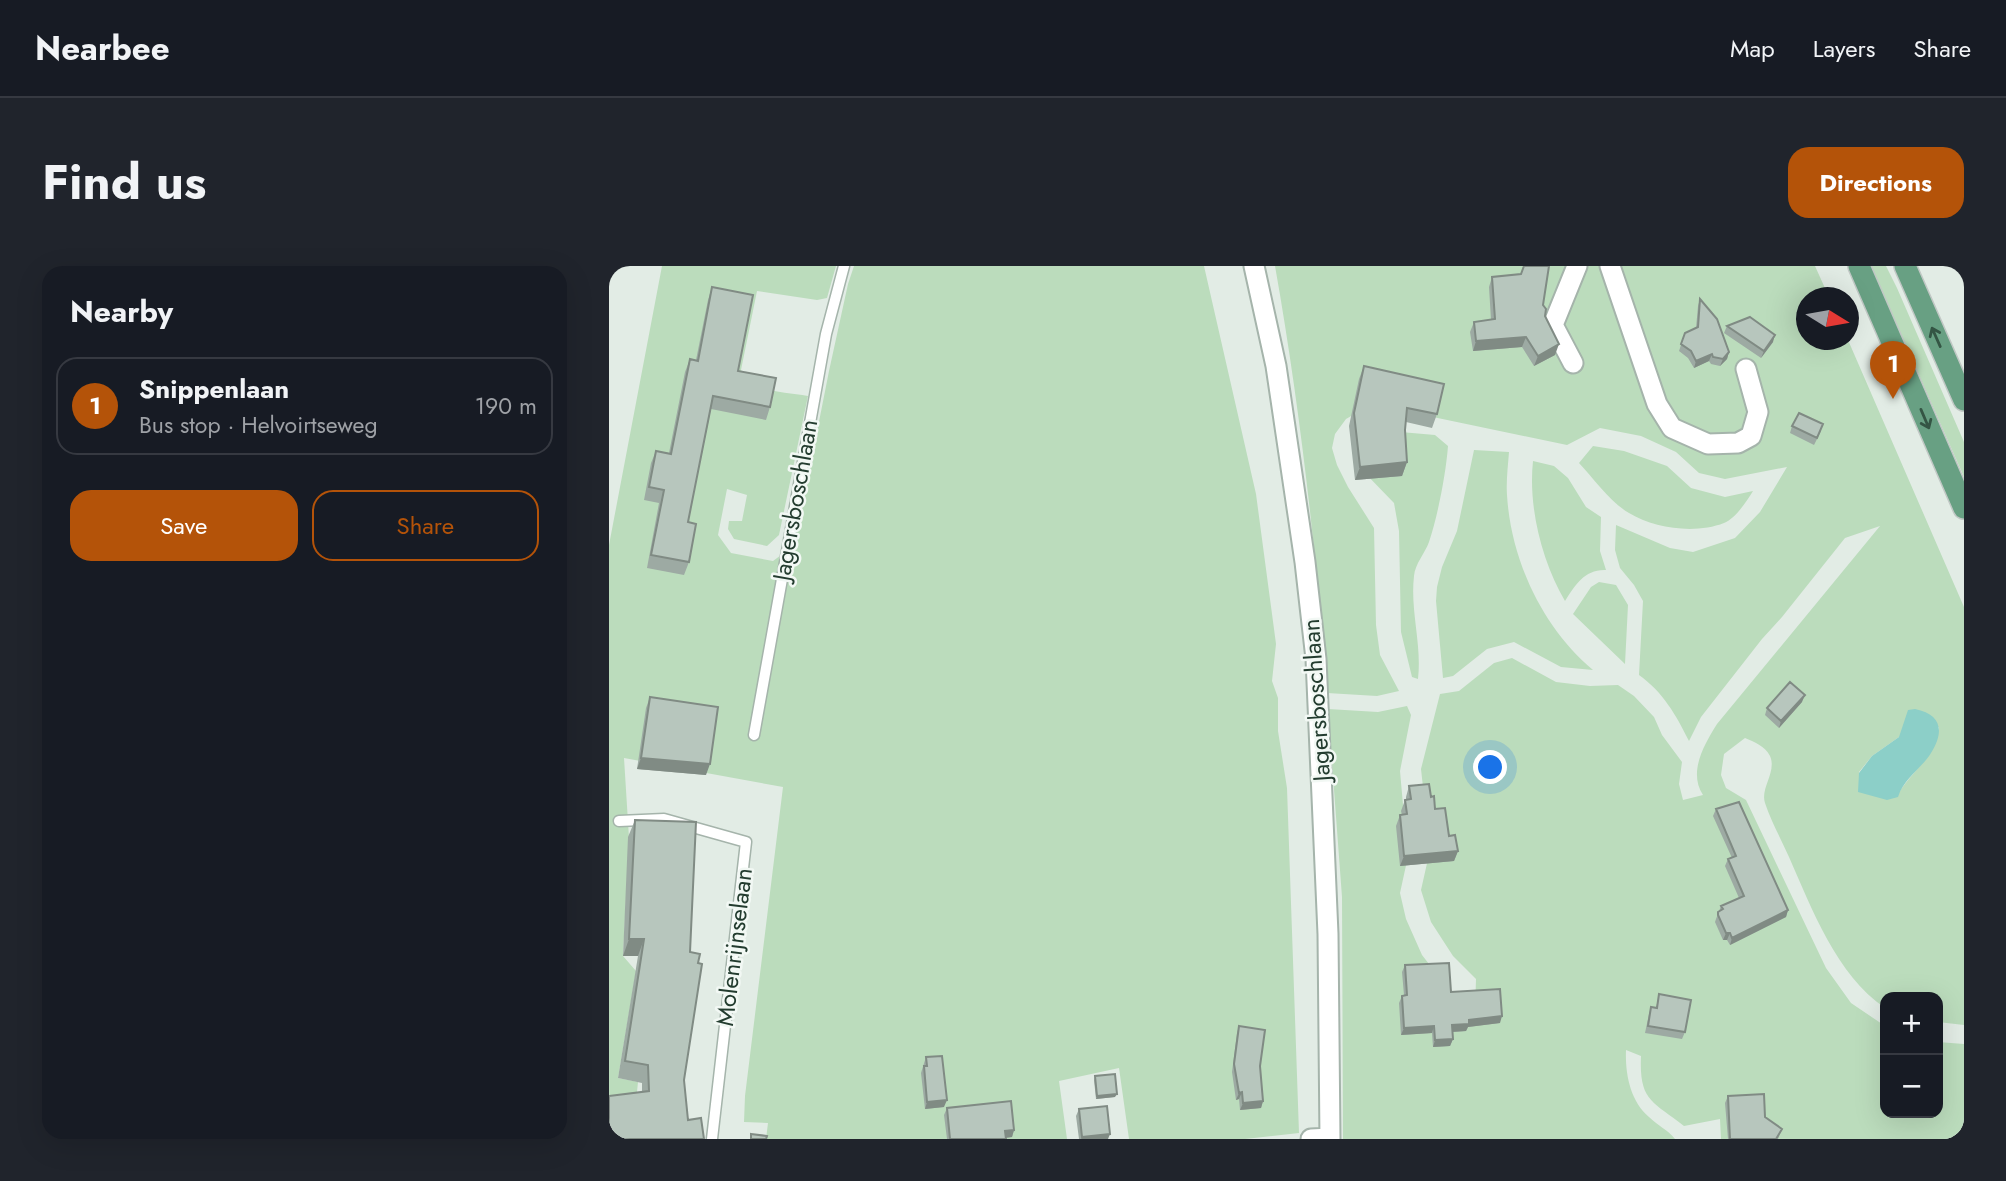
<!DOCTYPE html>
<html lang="en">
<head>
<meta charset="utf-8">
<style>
	:root { --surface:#171b24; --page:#20242c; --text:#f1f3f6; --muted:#9ea1a6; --line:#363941; --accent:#b45309 }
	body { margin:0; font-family:Jost,sans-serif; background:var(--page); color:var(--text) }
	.controls { position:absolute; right:21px; bottom:21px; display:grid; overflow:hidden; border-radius:14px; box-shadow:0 7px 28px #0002 }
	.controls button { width:63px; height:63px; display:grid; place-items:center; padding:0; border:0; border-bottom:2px solid var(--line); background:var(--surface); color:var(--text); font:35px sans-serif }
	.compass { position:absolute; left:1187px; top:21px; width:63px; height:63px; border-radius:50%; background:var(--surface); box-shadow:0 7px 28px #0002; rotate:101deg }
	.you { position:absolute; left:882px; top:502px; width:24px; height:24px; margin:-18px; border:5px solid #fff; border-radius:50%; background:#1a73e8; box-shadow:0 0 0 10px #1a73e833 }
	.badge { display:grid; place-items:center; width:46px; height:46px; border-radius:50%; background:var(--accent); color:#fff; font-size:23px; font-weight:700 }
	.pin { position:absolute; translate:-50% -58px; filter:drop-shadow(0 2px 4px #0008) }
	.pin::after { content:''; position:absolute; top:37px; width:24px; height:21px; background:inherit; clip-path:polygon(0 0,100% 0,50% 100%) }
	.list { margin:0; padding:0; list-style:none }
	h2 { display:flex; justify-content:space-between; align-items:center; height:91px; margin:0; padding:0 28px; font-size:30px }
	h2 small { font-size:23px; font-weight:400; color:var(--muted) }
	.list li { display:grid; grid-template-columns:46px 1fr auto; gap:21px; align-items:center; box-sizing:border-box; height:98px; margin:0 14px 14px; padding:0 14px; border:2px solid var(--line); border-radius:21px }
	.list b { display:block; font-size:26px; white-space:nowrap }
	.list p { margin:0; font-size:23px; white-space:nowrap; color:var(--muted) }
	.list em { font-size:23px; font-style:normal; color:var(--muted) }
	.actions { display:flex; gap:14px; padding:21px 28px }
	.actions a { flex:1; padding:16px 0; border:2px solid var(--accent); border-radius:21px; text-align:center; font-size:24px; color:var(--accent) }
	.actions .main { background:var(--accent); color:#fff }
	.map { position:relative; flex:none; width:1355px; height:873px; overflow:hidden; border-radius:21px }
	header { display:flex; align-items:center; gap:42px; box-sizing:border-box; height:98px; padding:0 35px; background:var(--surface); border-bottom:2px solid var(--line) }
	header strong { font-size:33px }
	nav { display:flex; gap:38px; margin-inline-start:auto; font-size:24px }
	.intro { display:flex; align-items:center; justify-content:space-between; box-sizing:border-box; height:168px; padding:0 42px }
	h1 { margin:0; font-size:49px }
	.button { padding:18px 32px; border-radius:21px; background:var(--accent); color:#fff; font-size:24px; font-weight:700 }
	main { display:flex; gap:42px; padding:0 42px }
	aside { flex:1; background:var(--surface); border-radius:21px; box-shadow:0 7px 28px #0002 }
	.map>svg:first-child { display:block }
	.green { fill:#bbdcbc; fill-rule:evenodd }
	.water { fill:#8ccfc8 }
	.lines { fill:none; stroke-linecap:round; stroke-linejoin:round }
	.lane-casing { stroke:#a5b4ab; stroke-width:13 }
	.street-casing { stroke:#a5b4ab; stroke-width:23 }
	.primary-casing { stroke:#c1c8c5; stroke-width:24 }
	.lane { stroke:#fff; stroke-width:10 }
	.street { stroke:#fff; stroke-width:19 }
	.primary { stroke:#68a083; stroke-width:21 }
	.wall { fill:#9daaa3 }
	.shaded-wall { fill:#808b84 }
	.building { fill:#b7c6bd; stroke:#808b84; stroke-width:2 }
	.oneway { stroke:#345544 }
	.labels { text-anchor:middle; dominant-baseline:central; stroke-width:5; stroke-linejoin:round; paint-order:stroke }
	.street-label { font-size:24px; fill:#233c2f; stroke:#f2f8f4 }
</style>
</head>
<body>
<header>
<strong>Nearbee</strong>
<nav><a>Map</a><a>Layers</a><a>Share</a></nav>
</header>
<div class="intro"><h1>Find us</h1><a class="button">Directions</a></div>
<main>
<aside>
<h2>Nearby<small></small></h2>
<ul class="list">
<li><span class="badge">1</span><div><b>Snippenlaan</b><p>Bus stop · Helvoirtseweg</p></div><em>190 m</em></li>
</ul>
<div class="actions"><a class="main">Save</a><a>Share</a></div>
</aside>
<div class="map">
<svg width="1355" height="873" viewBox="0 0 1355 873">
	<rect width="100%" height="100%" fill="#e2ece5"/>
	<!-- green -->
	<path class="green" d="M53,0H227L218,32L208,34L148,25L132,104C146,127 175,126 199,130L170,269L158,280L125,273L119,263L120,255H133L138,229L118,223L109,269L122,287L164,295L179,284L187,272L220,105L239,18L245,0H595L647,228L667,378L663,415L669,432V465L678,522L690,867L636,873H520L510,802L450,815L458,873H157L159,857L135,856L136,830L174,521L15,492L20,572L14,690L27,705L9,812L29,816L27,836L0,846V279Z
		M666,0H1206L1220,31L1198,32V74H1239L1355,341V759L1329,756V731H1276V742C1227,708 1203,643 1180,591C1172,573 1162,555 1156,537C1151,522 1168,506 1161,490C1156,480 1145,476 1136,472L1115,488L1112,509L1117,522L1137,534L1217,702L1242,737L1276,760V847H1329V776L1355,778V873H1112L1111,853L1075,860C1043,835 1030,835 1032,790L1017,784C1016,807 1021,835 1040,851C1049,860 1058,863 1066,873H734L733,631L719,443L769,446L798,440L802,449L791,505L794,539L798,551L801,581L791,627L797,653L813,689L837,720L866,746L867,713L844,690L822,656L812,624L821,584L812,503L831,428L850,425L885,397L903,392L947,416L981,420L1009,419L1025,430L1045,451L1053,469L1073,496L1070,518L1074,534L1094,529C1079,506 1095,479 1108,458L1271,260L1236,272L1173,351L1153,373L1092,451L1080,475C1067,449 1054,426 1030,409L1034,335L1025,319L1011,302L1006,284L1007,259L1061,282L1084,286L1126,272L1151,246L1178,201L1116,213L1090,207L1067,186L1032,170L991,162L958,179L800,146L751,145L737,153L726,168L723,182L728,199L739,221L765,262L767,359L771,389L790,425L768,430L718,427C707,284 691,141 666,0ZM1330,461C1324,492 1308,500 1291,525L1250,526V506L1263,490L1290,471Z
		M1262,0H1277L1288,22L1355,176V211Z
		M780,165L826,169L839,180C837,207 829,249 820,276C816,287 806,298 805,310C801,345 813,378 809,413L803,411L792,366L790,265L785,237L754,205Z
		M984,180L1015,185L1058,200L1082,222L1116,231L1144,225C1138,235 1126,253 1115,257C1087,268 1046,263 1020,247C1001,236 985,213 970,197Z
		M865,184L900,186C899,200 897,215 898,229C902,295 934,362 984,404L952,401L905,376L878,383L844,410L834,412L827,335L828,321L833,301L848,265Z
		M924,195L945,200L959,212L977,241L992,251L991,285L997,304C976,303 966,319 956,335C933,296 919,241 924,195Z
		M990,316L1007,319L1019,339L1016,398L964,348L982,321Z"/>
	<!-- water -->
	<path class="water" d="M1306,443C1332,448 1336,465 1322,487C1312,503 1295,512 1289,531L1278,534L1249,526L1250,507L1263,490L1290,471L1299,444Z"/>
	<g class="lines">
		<!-- lane casing -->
		<g class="lane-casing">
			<path id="lane" d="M145,469L217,68L235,0
				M10,555L55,553L137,576L103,873"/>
		</g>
		<!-- street casing -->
		<g class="street-casing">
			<path id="street" d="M645,0L667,100L696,296L707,393L719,668L721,873
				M1001,0L1048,138L1063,162L1099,178L1129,177L1142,170L1149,146L1137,103
				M964,97L944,59L968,0
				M702,873L721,872"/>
		</g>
		<!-- primary casing -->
		<g class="primary-casing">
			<path id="primary" d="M1250,0L1355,242
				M1296,0L1355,134"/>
		</g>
		<!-- lane -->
		<use href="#lane" class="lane"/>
		<!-- street -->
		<use href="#street" class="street"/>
		<!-- primary -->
		<use href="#primary" class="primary"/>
	</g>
	<!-- wall -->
	<path class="wall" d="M912,8L934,39L936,50L946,89L925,100L913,81L864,85L861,66L865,56L882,54L880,21L883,11Z
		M103,21L129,105L161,141L157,154L102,143L79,256L80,296L75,309L38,302L50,237L35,234L42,197L47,185L60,187L76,106L81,93L87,94L99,34Z
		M1091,33L1120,86L1118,93L1111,100L1102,98L1100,95L1085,102L1079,92L1070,85L1076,67L1087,62L1089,40Z
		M1118,60L1164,76L1152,92L1115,67Z
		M755,100L828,148L823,162L797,156L796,164L798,196L793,210L746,214L740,160L750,113Z
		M1183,160L1212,165L1205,179L1181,167Z
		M41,431L97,509L28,503L37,442Z
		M1193,436L1170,462L1156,449L1158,442Z
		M800,520L822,531L826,543L849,585L845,595L791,600L787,560L791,549H793L792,545L796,534H797V531Z
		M1107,543L1179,644L1177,651L1121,679L1118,674H1114L1106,656L1107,653L1112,640L1130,632L1116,600L1119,593L1123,592L1104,550Z
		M26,554L75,814L79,854L95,873L33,826V817L9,812L29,690H14L19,571Z
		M796,699L842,726L891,757L859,761L857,765L844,766V773L841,780L824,781L823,767L792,769L790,737L793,730L795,729L793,706Z
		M1050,728L1076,766L1073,773L1036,767L1040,748L1042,741L1047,742Z
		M630,760L651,800L654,835L652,842L631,844L630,833L627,834L623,806L628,767Z
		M317,791L335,841L316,843L312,807Z
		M486,810L506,831L487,833L485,814Z
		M1119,830L1173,863L1169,873H1119L1116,837Z
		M338,842L405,864L403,871L397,872V873H338L335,849Z
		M470,843L499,873H470L467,850Z"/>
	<!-- shaded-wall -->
	<path class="shaded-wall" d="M1166,69L1164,76L1152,92L1155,85Z
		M917,71L913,81L864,85L867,75Z
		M950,78L946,89L925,100L929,90Z
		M1120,86L1118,93L1111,100L1114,93Z
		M1103,88L1100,95L1085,102L1087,95Z
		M798,196L793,210L746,214L751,201Z
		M1196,429L1193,436L1170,462L1172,455Z
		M32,492L101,498L97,509L28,503Z
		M849,585L845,595L791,600L795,590Z
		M1179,644L1177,651L1121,679L1123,672Z
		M1117,667H1121L1118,674H1114Z
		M20,673H35L29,690H14Z
		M893,750L891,757L859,761L857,765L841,766L843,759L860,754Z
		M825,760L823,767L792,769L795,762Z
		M844,773L841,780L824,781L826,774Z
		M633,826L630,833L627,834L630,827Z
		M508,828L506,831L487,833L488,830Z
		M338,834L335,841L316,843L318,836Z
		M654,835L652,842L631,844L634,837Z
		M405,864L403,871L393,872L396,865Z
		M501,868L499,873H472L473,871Z"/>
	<!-- building -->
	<path class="building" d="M915,0H940L934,39L937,43L936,50L950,78L929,90L917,71L867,75L865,56L886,53L883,11L912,8Z
		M103,21L144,29L129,105L167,112L161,141L104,130L79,256L87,258L80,296L42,289L55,224L40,221L47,185L62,188L81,93L89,95Z
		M1091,33L1108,53L1120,86L1114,93L1104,91L1103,88L1087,95L1082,85L1072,78L1076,67L1089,61Z
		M1141,51L1166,69L1155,85L1118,60Z
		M755,100L835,118L828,148L798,142L796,164L798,196L751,201L745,147Z
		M1190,147L1214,158L1208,172L1183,160Z
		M1181,416L1196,429L1172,455L1158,442Z
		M41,431L109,441L101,498L32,492Z
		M820,518L822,531L825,530L826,543L836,542L840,570L846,569L849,585L795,590L791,549L798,548L796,534L802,533L800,520Z
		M1130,536L1179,644L1123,672L1121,667H1117L1109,649V646L1114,643L1112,640L1135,630L1119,593L1127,590L1107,543Z
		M26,554L87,556L81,686L91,688L89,697L93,698L75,814L79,854L92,852L95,873H0V830L40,825L39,799L16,795L35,673H20Z
		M840,697L842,726L891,723L893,750L860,754V758L843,759L844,773L826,774L825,760L795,762L793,730L798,729L796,699Z
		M1050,728L1082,734L1076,766L1039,760L1042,741L1048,742Z
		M630,760L656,764L651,800L654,835L634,837L633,826L630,827L625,798Z
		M333,790L338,834L318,836L315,800H318L317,791Z
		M506,808L508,828L488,830L486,810Z
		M1155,828L1156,851L1173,863L1167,873H1121L1119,830Z
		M402,835L405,864L396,865L397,873H341L338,842Z
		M498,840L501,868L473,871L470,843Z
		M142,868L158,870L157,873H142Z"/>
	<!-- one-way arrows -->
	<defs><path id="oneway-shaft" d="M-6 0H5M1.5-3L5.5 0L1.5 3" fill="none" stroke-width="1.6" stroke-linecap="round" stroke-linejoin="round" transform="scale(1.75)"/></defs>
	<g class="oneway">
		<use href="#oneway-shaft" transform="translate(1327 71) rotate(-114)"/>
		<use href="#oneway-shaft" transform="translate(1316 153) rotate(67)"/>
	</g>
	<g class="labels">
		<!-- street labels -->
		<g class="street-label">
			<text transform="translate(186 234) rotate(-80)">Jagersboschlaan</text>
			<text transform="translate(707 434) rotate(-94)">Jagersboschlaan</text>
			<text transform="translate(125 681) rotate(-83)">Molenrijnselaan</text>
		</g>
	</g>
</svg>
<div class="controls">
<button>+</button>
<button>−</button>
</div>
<svg class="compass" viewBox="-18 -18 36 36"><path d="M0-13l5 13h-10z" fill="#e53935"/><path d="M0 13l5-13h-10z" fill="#9ea1a6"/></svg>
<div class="you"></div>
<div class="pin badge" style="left:1284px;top:133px">1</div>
</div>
</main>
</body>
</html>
